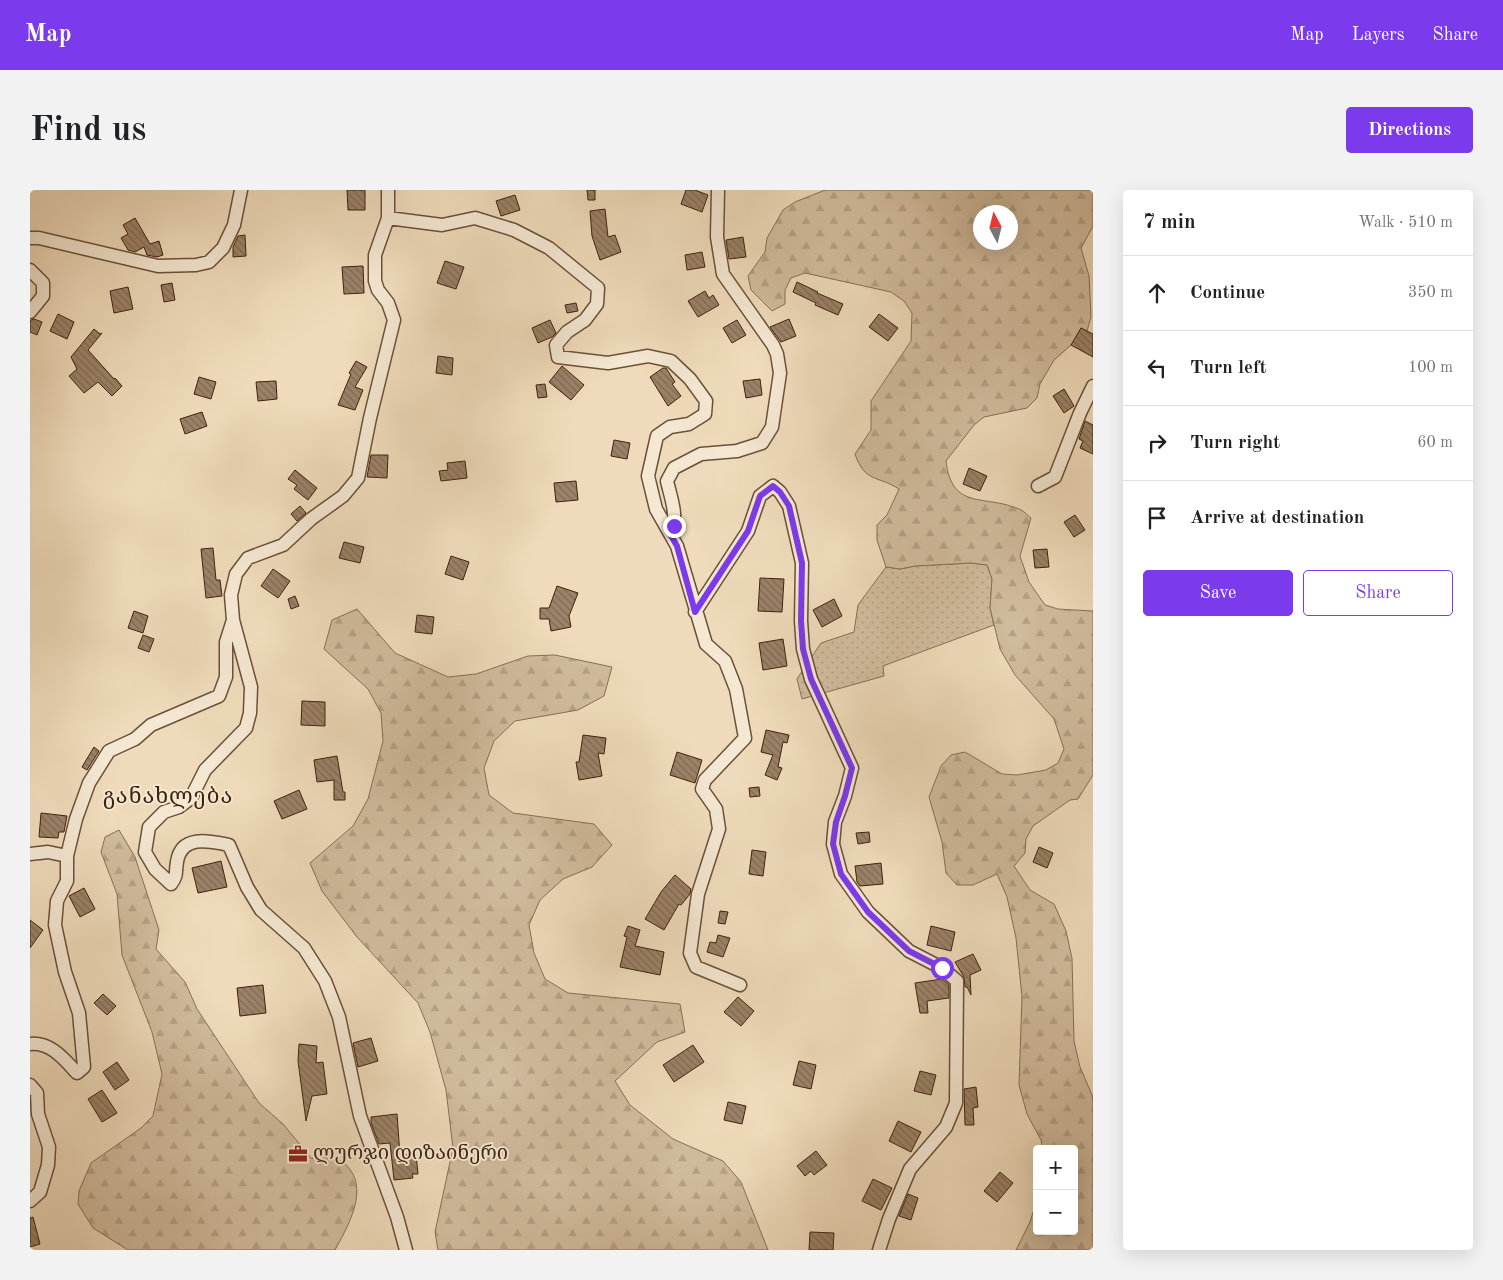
<!DOCTYPE html>
<html lang="en">
<head>
<meta charset="utf-8">
<style>
	:root { --surface:#fff; --page:#f2f2f2; --text:#202124; --muted:#757577; --line:#e0e0e0; --accent:#7c3aed }
	body { margin:0; font-family:"Old Standard TT","Noto Serif Georgian",serif; background:var(--page); color:var(--text) }
	.controls { position:absolute; right:15px; bottom:15px; display:grid; overflow:hidden; border-radius:5px; box-shadow:0 5px 20px #0002 }
	.controls button { width:45px; height:45px; display:grid; place-items:center; padding:0; border:0; border-bottom:1px solid var(--line); background:var(--surface); color:var(--text); font:25px sans-serif }
	.compass { position:absolute; left:943px; top:15px; width:45px; height:45px; border-radius:50%; background:var(--surface); box-shadow:0 5px 20px #0002; rotate:353deg }
	.stop { position:absolute; width:15px; height:15px; margin:-11px; border:4px solid #7c3aed; border-radius:50%; background:#fff }
	.stop.end { background:#7c3aed; border-color:#fff; box-shadow:0 1px 5px #0008 }
	.list { margin:0; padding:0; list-style:none }
	h2 { display:flex; justify-content:space-between; align-items:center; height:65px; margin:0; padding:0 20px; font-size:21px }
	h2 small { font-size:16px; font-weight:400; color:var(--muted) }
	.list li { display:grid; grid-template-columns:32px 1fr auto; gap:15px; align-items:center; box-sizing:border-box; height:75px; padding:0 20px; border-top:1px solid var(--line) }
	.list b { display:block; font-size:19px; white-space:nowrap }
	.list em { font-size:16px; font-style:normal; color:var(--muted) }
	.actions { display:flex; gap:10px; padding:15px 20px }
	.actions a { flex:1; padding:11px 0; border:1px solid var(--accent); border-radius:5px; text-align:center; font-size:18px; color:var(--accent) }
	.actions .main { background:var(--accent); color:#fff }
	.icon { flex:none; width:28px; height:28px; fill:none; stroke:currentColor; stroke-width:2; stroke-linecap:round; stroke-linejoin:round }
	.map { position:relative; flex:none; width:1063px; height:1060px; overflow:hidden; border-radius:5px }
	header { display:flex; align-items:center; gap:30px; box-sizing:border-box; height:70px; padding:0 25px; background:var(--accent); color:#fff }
	header strong { font-size:24px }
	nav { display:flex; gap:28px; margin-inline-start:auto; font-size:18px }
	.intro { display:flex; align-items:center; justify-content:space-between; box-sizing:border-box; height:120px; padding:0 30px }
	h1 { margin:0; font-size:35px }
	.button { padding:12px 22px; border-radius:5px; background:var(--accent); color:#fff; font-size:18px; font-weight:700 }
	main { display:flex; gap:30px; padding:0 30px }
	aside { flex:1; background:var(--surface); border-radius:5px; box-shadow:0 5px 20px #0002 }
	.map>svg:first-child { display:block }
	.grass { fill:url(#grass-dots); stroke:#886f56 }
	.forest { fill:url(#forest-firs); stroke:#886f56; fill-rule:evenodd }
	.building { fill:url(#building-back-hatch); stroke:#3f220e }
	.lines { fill:none; stroke-linecap:round; stroke-linejoin:round }
	.minor-casing { stroke:#6b5039; stroke-width:15 }
	.minor { stroke:#f5e8d3; stroke-width:12 }
	.route { stroke:#7c3aed; stroke-width:6 }
	.labels { text-anchor:middle; dominant-baseline:central; stroke-width:4; stroke-linejoin:round; paint-order:stroke }
	.poi-label { font-size:20px; fill:#3f220e; stroke:#f5e8d3; text-anchor:start }
	.quarter-label { font-size:22px; letter-spacing:1px; fill:#3f220e; stroke:#f5e8d3 }
</style>
</head>
<body>
<header>
<strong>Map</strong>
<nav><a>Map</a><a>Layers</a><a>Share</a></nav>
</header>
<div class="intro"><h1>Find us</h1><a class="button">Directions</a></div>
<main>
<div class="map">
<svg width="1063" height="1060" viewBox="0 0 1063 1060">
	<defs>
		<pattern id="grass-dots" width="8" height="8" patternUnits="userSpaceOnUse" patternTransform="scale(1.25)"><rect width="8" height="8" fill="#d1bc9e"/><path d="M2 2h.1M6 6h.1" fill="none" stroke="#b4a187" stroke-width="1.8" stroke-linecap="round"/></pattern>
		<pattern id="forest-firs" width="22" height="20" patternUnits="userSpaceOnUse" patternTransform="scale(1.25)"><rect width="22" height="20" fill="#d1bc9e"/><path d="M5 1l3.5 6h-7zM16 11l3.5 6h-7z" fill="#b4a187"/></pattern>
		<pattern id="building-back-hatch" width="6" height="6" patternUnits="userSpaceOnUse" patternTransform="scale(1.25)"><rect width="6" height="6" fill="#9b8268"/><path d="M-1 5l2 2M0 0l6 6M5-1l2 2" fill="none" stroke="#806a54"/></pattern>
	</defs>
	<rect width="100%" height="100%" fill="#efdbbb"/>
	<filter id="stains"><feTurbulence type="fractalNoise" baseFrequency=".004" numOctaves="4"/><feColorMatrix values="0 0 0 0 .2 0 0 0 0 .09 0 0 0 0 .02 0 0 0 .5 -.17"/></filter>
	<radialGradient id="worn" r=".72"><stop offset=".6" stop-color="#630" stop-opacity="0"/><stop offset="1" stop-color="#630" stop-opacity=".3"/></radialGradient>
	<!-- grass -->
	<path class="grass" d="M941,373L957,375L962,389L960,418L964,435L853,476L854,486L772,509L767,489L791,453L824,442L828,415L856,377L870,379L885,376Z"/>
	<!-- forest -->
	<path class="forest" d="M795,0H1063V36L1051,58L1059,86L1061,127L1057,141L1024,170L1010,194L1007,208L997,218L954,227L944,235L916,271C922,321 954,304 989,319C993,320 997,325 1001,328L990,366L999,392L1015,415L1028,419L1063,421V585L1048,609L1040,610L1003,636L996,649L995,663L984,676L1000,700L1024,714L1036,741L1042,768L1044,851L1050,877L1062,905L1063,913V1060H986L1000,1032L1007,1010V1041H1044V959H1013L1011,950L997,924L989,895L992,807L986,748L977,707L967,684L943,695H927L916,683L912,652L899,607L911,576L921,565L935,562L972,584L987,585L1016,580L1028,573L1034,559L1024,529L985,485L970,459L960,418L962,389L957,375L941,373L885,376L870,379L856,377L847,350V335L857,325L869,299C847,285 835,293 825,264L841,240V211L881,151L882,123L874,111L861,102L775,83L761,88L755,100V114L742,121L721,100L718,86L735,62L737,48L753,20L765,12ZM951,22H981V52H951Z
		M327,419L365,463L418,487L446,484L498,466L525,465L582,477L574,506L548,520L485,531L464,551L454,578L459,605L483,623L564,634L582,655L562,677L533,689L510,710L499,735L504,763L515,789L538,803L650,814L655,842L627,852L585,891L600,915L643,949L693,971L711,992L738,1060H408L405,1042L423,958L416,900L400,842L388,813L327,747L292,701L280,673L323,636L338,609L353,551L351,523L338,499L294,459L302,430Z
		M89,640L105,667L129,740L126,759L155,792L167,819L229,913L253,934L282,969L287,961C295,965 308,968 315,974C341,997 318,1036 305,1060H98L63,1038L48,1014L49,1001L61,973L111,938L123,926L132,884L122,842L92,765L87,704L71,662L75,647Z"/>
	<!-- building -->
	<path class="building" d="M317,0H335V20H318Z
		M557,0H565V10H558Z
		M656,0H665L678,5L672,22L651,14Z
		M485,5L490,20L471,26L466,11Z
		M575,19L578,47L585,45L591,62L570,70L562,46L560,21Z
		M105,28L120,54L129,51L133,65L127,67L117,65L114,57L105,62L98,60L91,48L98,44L93,35Z
		M215,45L216,66L203,67V57L208,46Z
		M713,47L716,67L699,69L696,50Z
		M672,62L675,77L657,80L655,65Z
		M415,71L434,77L426,99L407,93Z
		M333,76L334,103L314,104L312,77Z
		M767,92L788,102L787,103L813,114L808,125L785,115L786,113L763,102Z
		M142,93L145,110L134,112L131,95Z
		M98,97L103,119L84,123L80,101Z
		M675,101L679,108L683,105L689,115L668,127L658,111Z
		M546,113L548,121L537,123L535,115Z
		M28,124L44,132L37,149L20,141Z
		M849,124L868,138L858,151L839,137Z
		M4,129L12,132L7,145L0,142V133L1,130Z
		M759,129L766,146L751,152L740,137Z
		M520,130L526,143L522,147L508,153L502,138Z
		M707,130L716,145L702,153L693,138Z
		M1051,138L1063,144V167L1041,155Z
		M64,139L70,144L72,143L58,160L84,189L85,188L92,196L82,206L68,192L54,203L39,186L47,179L41,167Z
		M408,166L423,168L422,185L406,183Z
		M326,171L337,177L325,197L333,200L325,220L308,215L321,184L319,183Z
		M532,176L554,195L541,210L519,192Z
		M633,178H636L645,192L642,194L651,206L638,216L620,187Z
		M169,187L186,192L181,209L164,204Z
		M730,189L732,205L716,208L713,191Z
		M246,191L247,209L228,211L226,192Z
		M515,194L517,207L508,208L506,195Z
		M1034,199L1044,216L1034,223L1023,206Z
		M172,222L177,236L155,244L150,229Z
		M1055,231L1063,235V264L1050,258L1053,251L1049,249Z
		M584,250L600,253L597,269L581,266Z
		M341,265H358L357,288L337,287Z
		M435,271L437,288L411,291L409,281L418,280L417,273Z
		M939,278L957,286L950,301L933,294Z
		M265,280L287,298L278,310L264,299L267,295L258,289Z
		M546,291L548,310L526,312L524,293Z
		M270,316L276,323L267,331L261,324Z
		M1045,325L1055,340L1044,347L1034,332Z
		M314,352L334,357L330,373L309,368Z
		M183,358L186,390H190L192,406L176,408L171,359Z
		M1017,359L1019,377L1005,378L1003,360Z
		M421,366L439,372L433,390L415,384Z
		M243,379L260,391L248,408L231,396Z
		M730,388L754,389L752,422L728,421Z
		M527,396L548,403L539,426L541,437L521,441L519,429H510V418H519Z
		M265,406L269,416L261,419L258,409Z
		M804,409L812,426L792,437L783,420Z
		M104,421L118,426L113,443L98,438Z
		M387,425L404,427L402,444L385,442Z
		M113,445L124,449L119,462L108,458Z
		M753,449L757,476L733,480L729,453Z
		M272,511L295,512V536L271,535Z
		M736,540L759,545L757,553L753,552L748,577L752,578L747,590L735,585L743,565L731,562Z
		M553,545L576,548L574,564L568,563L572,586L549,590L546,572H549Z
		M64,557L69,561L57,580L52,577Z
		M647,562L672,570L665,593L640,585Z
		M307,566L313,602H315V610H304V590L287,592L284,570Z
		M729,597L730,606L720,607L719,598Z
		M269,600L277,619L252,629L244,611Z
		M11,623L37,626L34,642H29L28,648L9,647Z
		M839,642L840,652L828,654L826,643Z
		M1009,657L1023,663L1017,678L1003,672Z
		M722,660L736,662L733,686L719,684Z
		M191,671L197,697L168,703L162,678Z
		M851,673L853,694L830,696L827,692L825,676Z
		M645,685L661,699L660,704L651,715L649,714L634,740L615,729L631,702Z
		M54,698L65,719L50,727L39,706Z
		M690,721L698,722L695,734L688,733Z
		M0,730L13,740L0,758Z
		M598,736L610,740L605,756L634,762L630,785L590,777L597,747L594,746Z
		M901,736L925,742L921,761L897,755Z
		M688,745L700,748L693,767L677,762L680,752L686,753Z
		M943,764L951,780L940,785L941,805L937,797H935L934,787L925,772Z
		M912,789L919,795V808L897,811L898,823H890L885,793Z
		M233,795L236,823L210,826L207,798Z
		M73,804L86,816L77,825L64,813Z
		M708,807L724,821L711,836L694,822Z
		M341,848L348,871L328,877L323,853Z
		M269,854L287,856L286,873L293,872L297,904L282,906L276,931L268,871Z
		M663,855L674,872L644,892L633,875Z
		M769,871L786,875L781,899L763,895Z
		M87,872L99,890L85,900L73,882Z
		M890,881L906,885L901,905L884,901Z
		M946,897L948,917L943,918L944,935H935L934,899Z
		M72,900L87,923L72,932L58,909Z
		M698,912L716,916L712,934L694,930Z
		M367,924L370,965L386,964L388,984H382L383,988L364,990L360,953L349,954L341,933V927Z
		M868,931L891,942L881,962L859,951Z
		M786,961L797,975L784,985L781,981L775,986L767,976Z
		M970,982L983,993L967,1012L954,1001Z
		M843,989L862,998L851,1020L832,1011Z
		M878,1004L888,1008L881,1030L869,1026Z
		M3,1027L10,1054L0,1057V1028Z
		M780,1042L804,1043L803,1060H779Z"/>
	<g class="lines">
		<!-- minor casing -->
		<g class="minor-casing">
			<path id="minor" d="M358,0V28L345,65V91L348,100L358,113L364,130L340,228L328,288L313,306L281,329L253,355L218,368L206,384L201,405L203,430L221,497L220,523L216,538L175,580L161,608L149,617L134,622L119,637L115,662L125,679L141,694C148,685 145,682 147,672C151,644 180,651 199,655L217,697L231,720L274,758L295,791L309,827L330,926L367,1027L376,1060
				M358,28L412,35L445,28L484,40L519,58L568,98L567,114L555,130L537,142L526,155L528,167L578,173L618,166L641,171L660,189L676,211L675,224L659,234L640,237L627,246L618,286L626,319L647,356L676,454L695,471L706,499L715,548L675,590L672,599L686,619L689,639L668,704L660,763L666,777L710,795
				M0,48H9L128,76L166,75L179,72L193,58L204,35L211,0
				M0,80L13,93V106L0,122
				M1008,296L1025,287L1050,223L1063,196
				M640,344C649,327 641,309 637,291L644,278L671,264L707,261L732,253L742,237L750,183L747,164L743,155L693,84L687,47L688,0
				M665,422L718,341L730,306L743,296L750,302L759,316L772,373L771,431L773,459L781,489L822,578L815,606L805,632L803,654L811,684L838,722L879,761L912,778L927,791L926,913L916,937L880,979L859,1029L849,1060
				M0,664L18,662L37,666
				M0,854C21,852 34,869 47,883L54,877L49,823L35,782L25,735L27,711L37,691V666L46,629L59,593L79,561L105,549L121,535L189,506L196,487V452L203,430
				M0,895L7,903L8,924L19,957L18,975L10,1002L0,1011"/>
		</g>
		<!-- minor -->
		<use href="#minor" class="minor"/>
	</g>
	<g class="lines">
		<!-- route -->
		<path class="route" d="M644,336L640,344L647,356L665,422L718,341L730,306L743,296L750,302L759,316L772,373L771,431L773,459L781,489L822,578L815,606L806,632L803,654L811,684L838,722L879,761L912,778"/>
	</g>
	<!-- icons -->
	<defs>
		<g id="office-bare" transform="scale(1.5)"><path d="M-6-3h4V-5.5h4V-3h4V5H-6ZM-1-4.5V-3h2v-1.5ZM-6 0V1H6V0Z" fill="#8f2418" stroke="#f5e8d3" stroke-width="2.5" paint-order="stroke"/></g>
	</defs>
	<g fill-rule="evenodd">
		<use href="#office-bare" x="268" y="964"/>
	</g>
	<g class="labels">
		<!-- poi labels -->
		<g class="poi-label">
			<text x="283" y="964">ლურჯი დიზაინერი</text>
		</g>
		<!-- quarter labels -->
		<g class="quarter-label">
			<text x="138" y="607">განახლება</text>
		</g>
	</g>
	<rect width="100%" height="100%" filter="url(#stains)"/>
	<rect width="100%" height="100%" fill="url(#worn)"/>
</svg>
<div class="controls">
<button>+</button>
<button>−</button>
</div>
<svg class="compass" viewBox="-18 -18 36 36"><path d="M0-13l5 13h-10z" fill="#e53935"/><path d="M0 13l5-13h-10z" fill="#757577"/></svg>
<div class="stop" style="left:912px;top:778px"></div>
<div class="stop end" style="left:644px;top:336px"></div>
</div>
<aside>
<h2>7 min<small>Walk · 510 m</small></h2>
<ul class="list">
<li><svg class="icon" aria-label="ahead" viewBox="0 0 24 24"><path d="M12 20V5M6 11l6-6 6 6"/></svg><div><b>Continue</b></div><em>350 m</em></li>
<li><svg class="icon" aria-label="left" viewBox="0 0 24 24"><path d="M17 20v-9H6M10 6l-5 5 5 5"/></svg><div><b>Turn left</b></div><em>100 m</em></li>
<li><svg class="icon" aria-label="right" viewBox="0 0 24 24"><path d="M7 20v-9h11M14 6l5 5-5 5"/></svg><div><b>Turn right</b></div><em>60 m</em></li>
<li><svg class="icon" aria-label="arrive" viewBox="0 0 24 24"><path d="M6 21V4h12l-3 4 3 4H6"/></svg><div><b>Arrive at destination</b></div></li>
</ul>
<div class="actions"><a class="main">Save</a><a>Share</a></div>
</aside>
</main>
</body>
</html>
